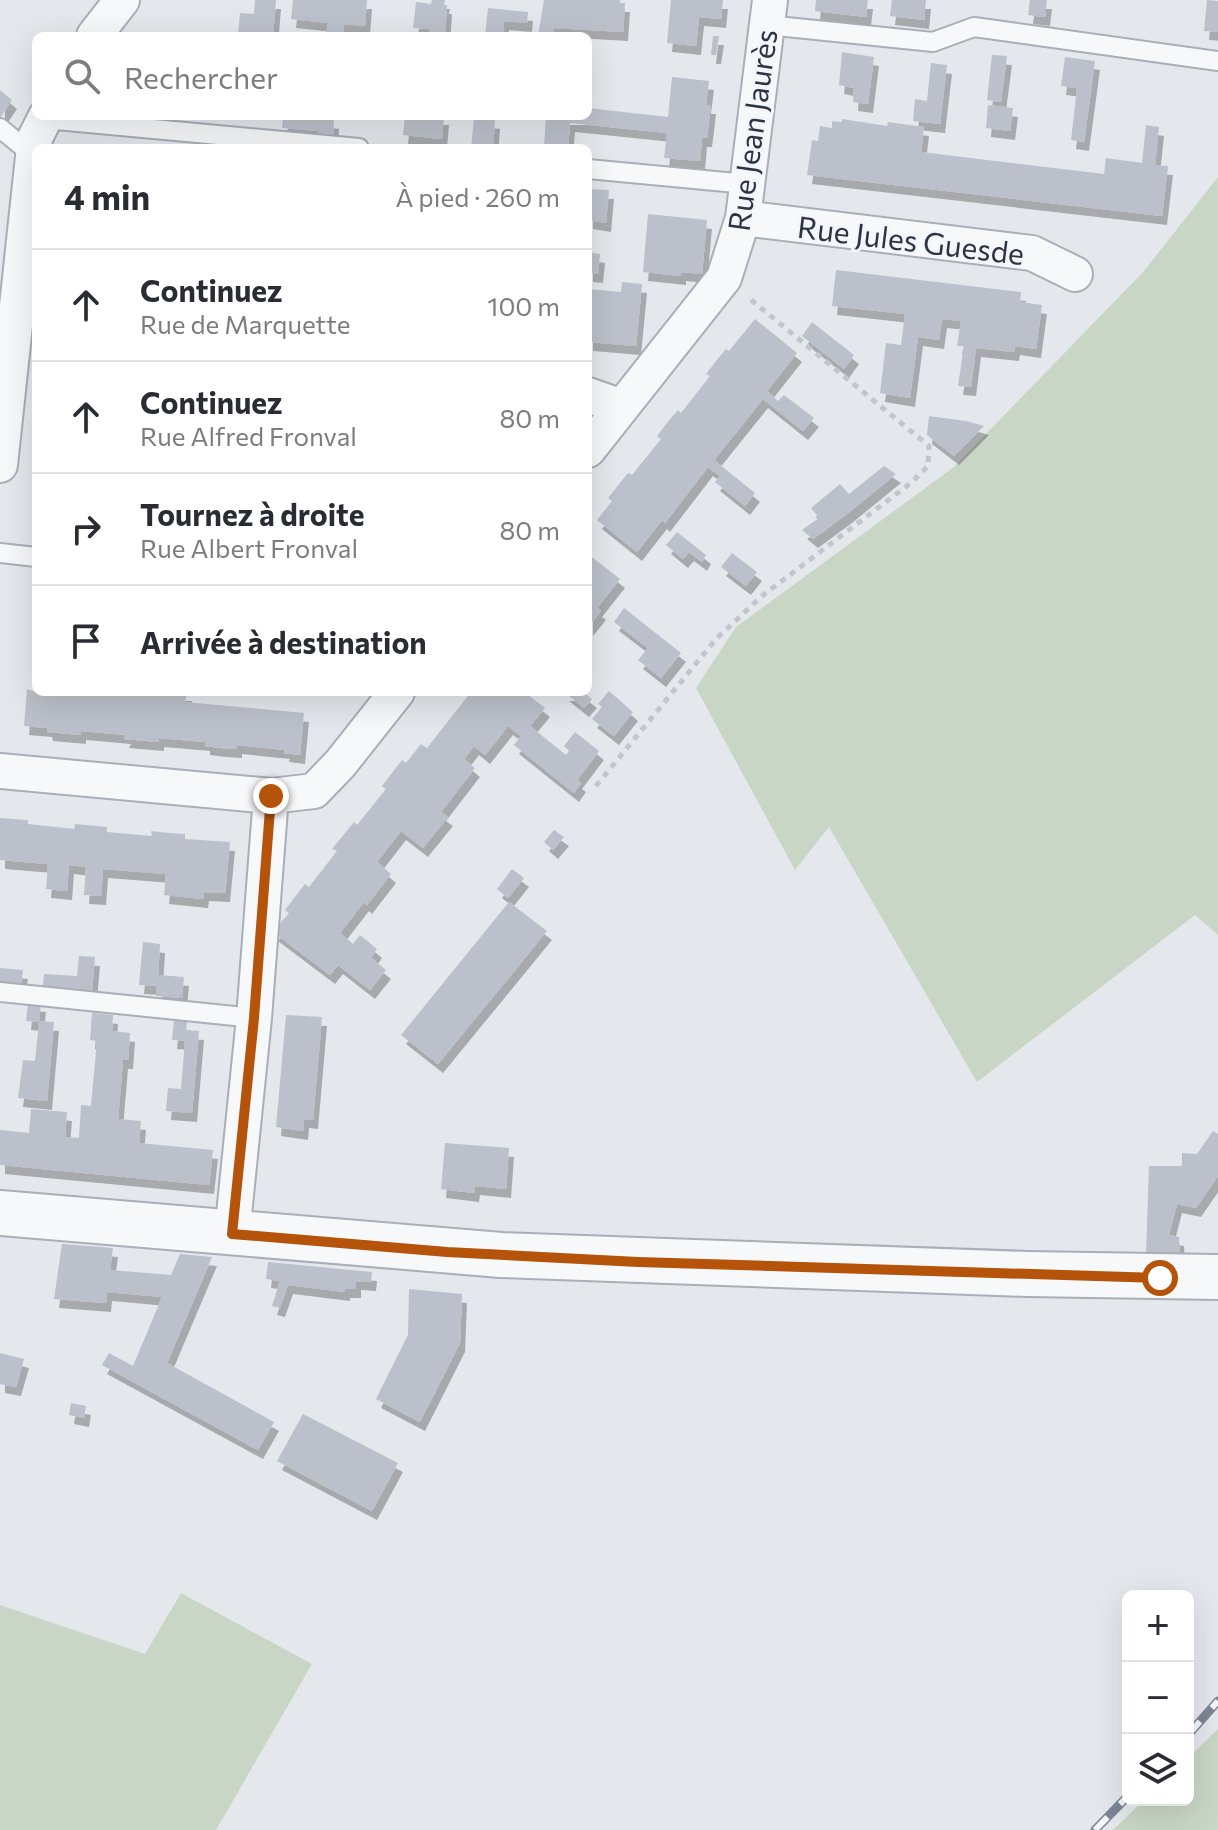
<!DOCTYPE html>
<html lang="fr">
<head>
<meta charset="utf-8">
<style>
	:root { --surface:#fff; --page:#f2f2f3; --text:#2b2b33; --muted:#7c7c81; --line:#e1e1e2 }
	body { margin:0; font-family:Commissioner,sans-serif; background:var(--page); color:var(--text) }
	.controls { position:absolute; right:24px; bottom:24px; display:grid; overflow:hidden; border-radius:12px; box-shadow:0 8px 32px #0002 }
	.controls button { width:72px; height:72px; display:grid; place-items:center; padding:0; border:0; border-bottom:2px solid var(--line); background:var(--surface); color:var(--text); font:40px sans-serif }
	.stop { position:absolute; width:24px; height:24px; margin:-18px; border:6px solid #b45309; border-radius:50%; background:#fff }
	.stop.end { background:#b45309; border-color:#fff; box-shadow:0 2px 8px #0008 }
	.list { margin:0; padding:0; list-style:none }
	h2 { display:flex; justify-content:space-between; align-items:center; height:104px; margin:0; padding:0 32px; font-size:34px }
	h2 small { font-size:26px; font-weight:400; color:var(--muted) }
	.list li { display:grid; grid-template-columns:52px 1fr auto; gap:24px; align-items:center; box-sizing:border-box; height:112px; padding:0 32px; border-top:2px solid var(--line) }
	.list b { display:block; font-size:30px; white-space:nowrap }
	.list p { margin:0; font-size:26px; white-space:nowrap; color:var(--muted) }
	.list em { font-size:26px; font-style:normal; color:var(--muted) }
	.icon { flex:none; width:44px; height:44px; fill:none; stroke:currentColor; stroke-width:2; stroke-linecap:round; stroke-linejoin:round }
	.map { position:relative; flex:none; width:1218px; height:1830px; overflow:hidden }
	.search { position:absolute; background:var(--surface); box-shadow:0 8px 32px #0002; left:32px; top:32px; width:560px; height:88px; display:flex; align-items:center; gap:20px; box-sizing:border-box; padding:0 28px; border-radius:12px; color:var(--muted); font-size:30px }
	.panel { position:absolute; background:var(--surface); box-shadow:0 8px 32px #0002; left:32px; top:144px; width:560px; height:552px; border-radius:12px }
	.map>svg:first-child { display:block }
	.green { fill:#c9d6c5 }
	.building { fill:#bbc0ca; filter:url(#shadow) }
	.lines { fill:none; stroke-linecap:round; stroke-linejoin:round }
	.service-casing { stroke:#a9aeb7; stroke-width:22 }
	.minor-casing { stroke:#a9aeb7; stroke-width:38 }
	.tertiary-casing { stroke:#a9aeb7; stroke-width:48 }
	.path { stroke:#c2c5cb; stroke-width:5; stroke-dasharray:6 6; stroke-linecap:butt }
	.service { stroke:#f7f8fa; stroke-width:18 }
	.minor { stroke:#f7f8fa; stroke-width:34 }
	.tertiary { stroke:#f7f8fa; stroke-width:44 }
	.rail-casing { stroke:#7d8696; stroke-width:9 }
	.rail { stroke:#f4f6f9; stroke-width:6; stroke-dasharray:18; stroke-linecap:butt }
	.route { stroke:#b45309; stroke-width:10 }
	.labels { text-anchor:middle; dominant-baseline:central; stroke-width:6; stroke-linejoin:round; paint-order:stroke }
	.street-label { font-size:30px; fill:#2b3445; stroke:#f4f6f9 }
</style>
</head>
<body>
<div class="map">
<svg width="1218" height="1830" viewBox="0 0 1218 1830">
	<defs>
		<filter id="shadow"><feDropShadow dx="5" dy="9" stdDeviation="0" flood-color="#0004"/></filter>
	</defs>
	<rect width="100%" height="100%" fill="#e4e7ec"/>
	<!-- green -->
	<path class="green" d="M1218,177V935L1195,915L977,1082L829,827L795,870L696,688L736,627L954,467L1144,271Z
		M181,1593L312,1664L216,1830H0V1605L145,1654Z
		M1218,1729V1830H1113L1144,1800H1188V1758Z"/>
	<!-- building -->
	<path class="building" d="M255,0H276L273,36H238L240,13L254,14Z
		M293,0H367L365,26L344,24L343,36H326L328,23L291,19Z
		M432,0H445L444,5H447L445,36H429V29L413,28L416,2L431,4Z
		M544,0H620V3H625L623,32L554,28L553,36H538Z
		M671,0H723L721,19L699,17L696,46L667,43Z
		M816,0H868L866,17L815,11Z
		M892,0H926L924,20L890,16Z
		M1030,0H1047L1045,17L1028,15Z
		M1207,0L1218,1V32L1204,31Z
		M488,8L528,12L527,23L504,21L503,36H485Z
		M713,36H719L716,55H711Z
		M842,52L874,57L868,104L853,102L854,88L839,85Z
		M992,55L1007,56L1001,102L987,100Z
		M1065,57L1095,61L1084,142L1071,140L1077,88L1061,86Z
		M931,63L947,65L940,124L913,121L915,99L927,101Z
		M672,77L709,81L706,105H711L709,122L707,138H702L700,161L664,158L667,133L570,123L568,148L544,147L546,116H588V108L668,117Z
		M0,90L12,100L0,118Z
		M988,105L1013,108L1010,131L986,128Z
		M283,116H319V118L334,120L333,137L318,136V131L282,128Z
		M405,116H444L442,139L403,135Z
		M474,118L495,120L493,148H471Z
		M842,119L887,126L888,122L924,127L921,152L1104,174L1106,158L1142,163L1146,125L1159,127L1155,165L1168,166L1162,216L807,175L812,140L818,141L820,126L832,128V121L842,122Z
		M588,189L609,190L606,223L588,220Z
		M648,214L707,220L702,274L681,272V276L643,272Z
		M588,252L600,254L598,274L588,273Z
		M836,270L1021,292L1020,302L1042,305L1036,349L1015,346L1014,352L976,348L971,387L958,386L964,346H957L961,321L942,319L939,340L918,337L910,398L880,393L886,343L901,345L905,314L832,306Z
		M622,282L642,284L636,346L588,342V289L621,292Z
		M755,319L797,353L767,391L778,401L784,395L814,418L803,431L763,399L714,460L755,493L745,506L715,482L720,476L708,467L665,523L662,520L637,552L597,520L612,501L608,498L628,473L632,475L661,439L657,436L667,423L678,410L681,413L710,376L706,374L716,361L726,349L729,351Z
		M812,322L854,355L844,369L802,336Z
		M929,416L966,421L984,426L954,456L927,435Z
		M884,466L896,474L847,514L813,539L802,530L819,518L811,508L840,484L849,494Z
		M677,532L706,555L702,562L689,552L683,559L666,545Z
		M732,553L757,572L746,586L721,567Z
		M588,554L620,579L597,608L601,611L588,627Z
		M624,608L681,653L661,678L638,660L648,648L614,622Z
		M27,689L36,692H85V695L107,696V692H187L185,702L304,713L300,755L284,753L285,750L237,745V749L221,748L205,746V742L159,738V742L124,739L126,735L81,731V735L48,732L47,728L24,726Z
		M609,691L633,712L614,736L592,719L602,707L598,704Z
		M471,692H528L527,694L545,708L530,726L566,755L569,751L564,746L575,732L599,751L577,780L581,783L574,793L514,745L521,736L508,726L485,755L474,746L464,759L475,768L441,812L448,817L423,848L401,831L377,862L391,874L367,905L364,902L340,933L353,944L360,935L377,949L371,958L386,970L370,990L338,965L330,975L273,932L289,913L285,910L305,884L309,887L337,851L332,849L354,822L357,825L386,789L382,786L402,760L406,763L421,744L427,748Z
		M564,692H583L592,699L584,708Z
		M0,818L28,820V824L74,829L75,824L107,827V832L152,836L151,831L169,833L185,834V839L230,842L225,893L204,892L203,899L164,895L166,874L103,869L101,896L84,895L86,867L69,865L67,891L46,889L48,864L0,860Z
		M554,830L564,837L553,850L544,842Z
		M512,869L524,878L508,898L497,889Z
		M509,902L547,931L438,1064L401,1035Z
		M143,942L160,944L158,975L184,977L182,998L156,996L157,986L139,985Z
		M79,956L95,957L92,991L43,986L44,974L77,976Z
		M0,968L23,970L21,985L0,983Z
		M28,1002L41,1003L39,1021L54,1022L47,1101L18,1098L23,1060L35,1061L39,1022L26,1021Z
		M92,1013L113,1015L112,1031L130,1033L128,1060H123L118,1119L141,1121L139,1143L213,1150L209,1185L0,1165V1130L29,1133L31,1109L67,1112L65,1137L79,1138L81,1105L91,1106L97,1041L90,1040Z
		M286,1015L322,1017L313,1120L304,1119L303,1131L276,1127Z
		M174,1020L187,1022L186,1030L199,1031L192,1113L166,1111L168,1088L181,1089L185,1041L172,1040Z
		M1213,1131L1218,1134V1176L1196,1208L1177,1204L1169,1235L1179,1237L1180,1253L1146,1252L1149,1166H1182V1153L1197,1154Z
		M445,1143L509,1148L506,1189L475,1186L474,1193L441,1189Z
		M62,1244L113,1248L110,1270L171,1275L180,1254L212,1257L167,1363L274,1422L258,1450L102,1365L109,1353L133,1366L162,1297L107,1292L106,1303L54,1299Z
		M268,1262L372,1272L371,1282L356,1281V1289H345V1292L288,1285L280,1308L272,1306L280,1281L266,1279Z
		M409,1289L462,1294L460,1343L420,1422L376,1399L408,1335Z
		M0,1353L24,1359L16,1387L0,1384Z
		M71,1403L86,1406L84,1418L69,1415Z
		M303,1414L398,1463L372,1511L277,1461Z"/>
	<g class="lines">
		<!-- service casing -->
		<g class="service-casing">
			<path id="service" d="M767,25L933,42L974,27L1218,61
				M45,119L359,148
				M0,128L34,156
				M588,169L747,184
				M0,553L36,557
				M0,992L254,1018"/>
		</g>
		<!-- minor casing -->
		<g class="minor-casing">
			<path id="minor" d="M94,36L122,0
				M743,218L1032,253L1075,274
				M588,395L622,407
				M588,450L724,278L743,218L770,0
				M0,465L35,138L46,116
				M0,771L271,796L314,791L340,764L397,692
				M232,1234L254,1018L271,796"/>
		</g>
		<!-- tertiary casing -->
		<g class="tertiary-casing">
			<path id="tertiary" d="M0,1213L501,1255L1028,1274L1218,1277"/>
		</g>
		<!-- path -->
		<path class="path" d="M596,786L716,639L762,596L912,482L928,466L929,446L750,299"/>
		<!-- service -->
		<use href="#service" class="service"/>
		<!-- minor -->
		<use href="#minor" class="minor"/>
		<!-- tertiary -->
		<use href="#tertiary" class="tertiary"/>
		<!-- rail casing -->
		<g class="rail-casing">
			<path id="rail" d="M1188,1735L1218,1701
				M1095,1830L1128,1796"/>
		</g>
		<!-- rail -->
		<use href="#rail" class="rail"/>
	</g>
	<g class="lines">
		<!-- route -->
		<path class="route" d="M271,796L254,1018L232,1234L447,1252L638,1262L1160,1278"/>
	</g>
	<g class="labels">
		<!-- street labels -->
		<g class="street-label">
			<text transform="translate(751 130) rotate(-82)">Rue Jean Jaurès</text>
			<text transform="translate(911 239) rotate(7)">Rue Jules Guesde</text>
		</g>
	</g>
</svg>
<div class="controls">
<button>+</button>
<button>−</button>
<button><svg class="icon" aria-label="layers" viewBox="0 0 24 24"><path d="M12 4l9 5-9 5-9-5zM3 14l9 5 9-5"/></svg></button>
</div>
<div class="stop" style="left:1160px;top:1278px"></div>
<div class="stop end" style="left:271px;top:796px"></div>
<div class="search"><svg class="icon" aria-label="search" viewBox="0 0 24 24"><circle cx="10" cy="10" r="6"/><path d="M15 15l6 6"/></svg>Rechercher</div>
<section class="panel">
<h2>4 min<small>À pied · 260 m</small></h2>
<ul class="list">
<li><svg class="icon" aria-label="ahead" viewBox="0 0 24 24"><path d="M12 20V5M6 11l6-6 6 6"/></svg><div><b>Continuez</b><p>Rue de Marquette</p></div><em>100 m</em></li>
<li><svg class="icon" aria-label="ahead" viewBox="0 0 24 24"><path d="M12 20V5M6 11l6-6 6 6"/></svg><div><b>Continuez</b><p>Rue Alfred Fronval</p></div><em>80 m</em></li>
<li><svg class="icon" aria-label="right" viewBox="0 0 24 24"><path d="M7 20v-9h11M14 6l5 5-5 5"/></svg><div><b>Tournez à droite</b><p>Rue Albert Fronval</p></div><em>80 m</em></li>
<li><svg class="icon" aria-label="arrive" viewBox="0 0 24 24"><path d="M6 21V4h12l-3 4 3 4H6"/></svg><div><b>Arrivée à destination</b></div></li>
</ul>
</section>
</div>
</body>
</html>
